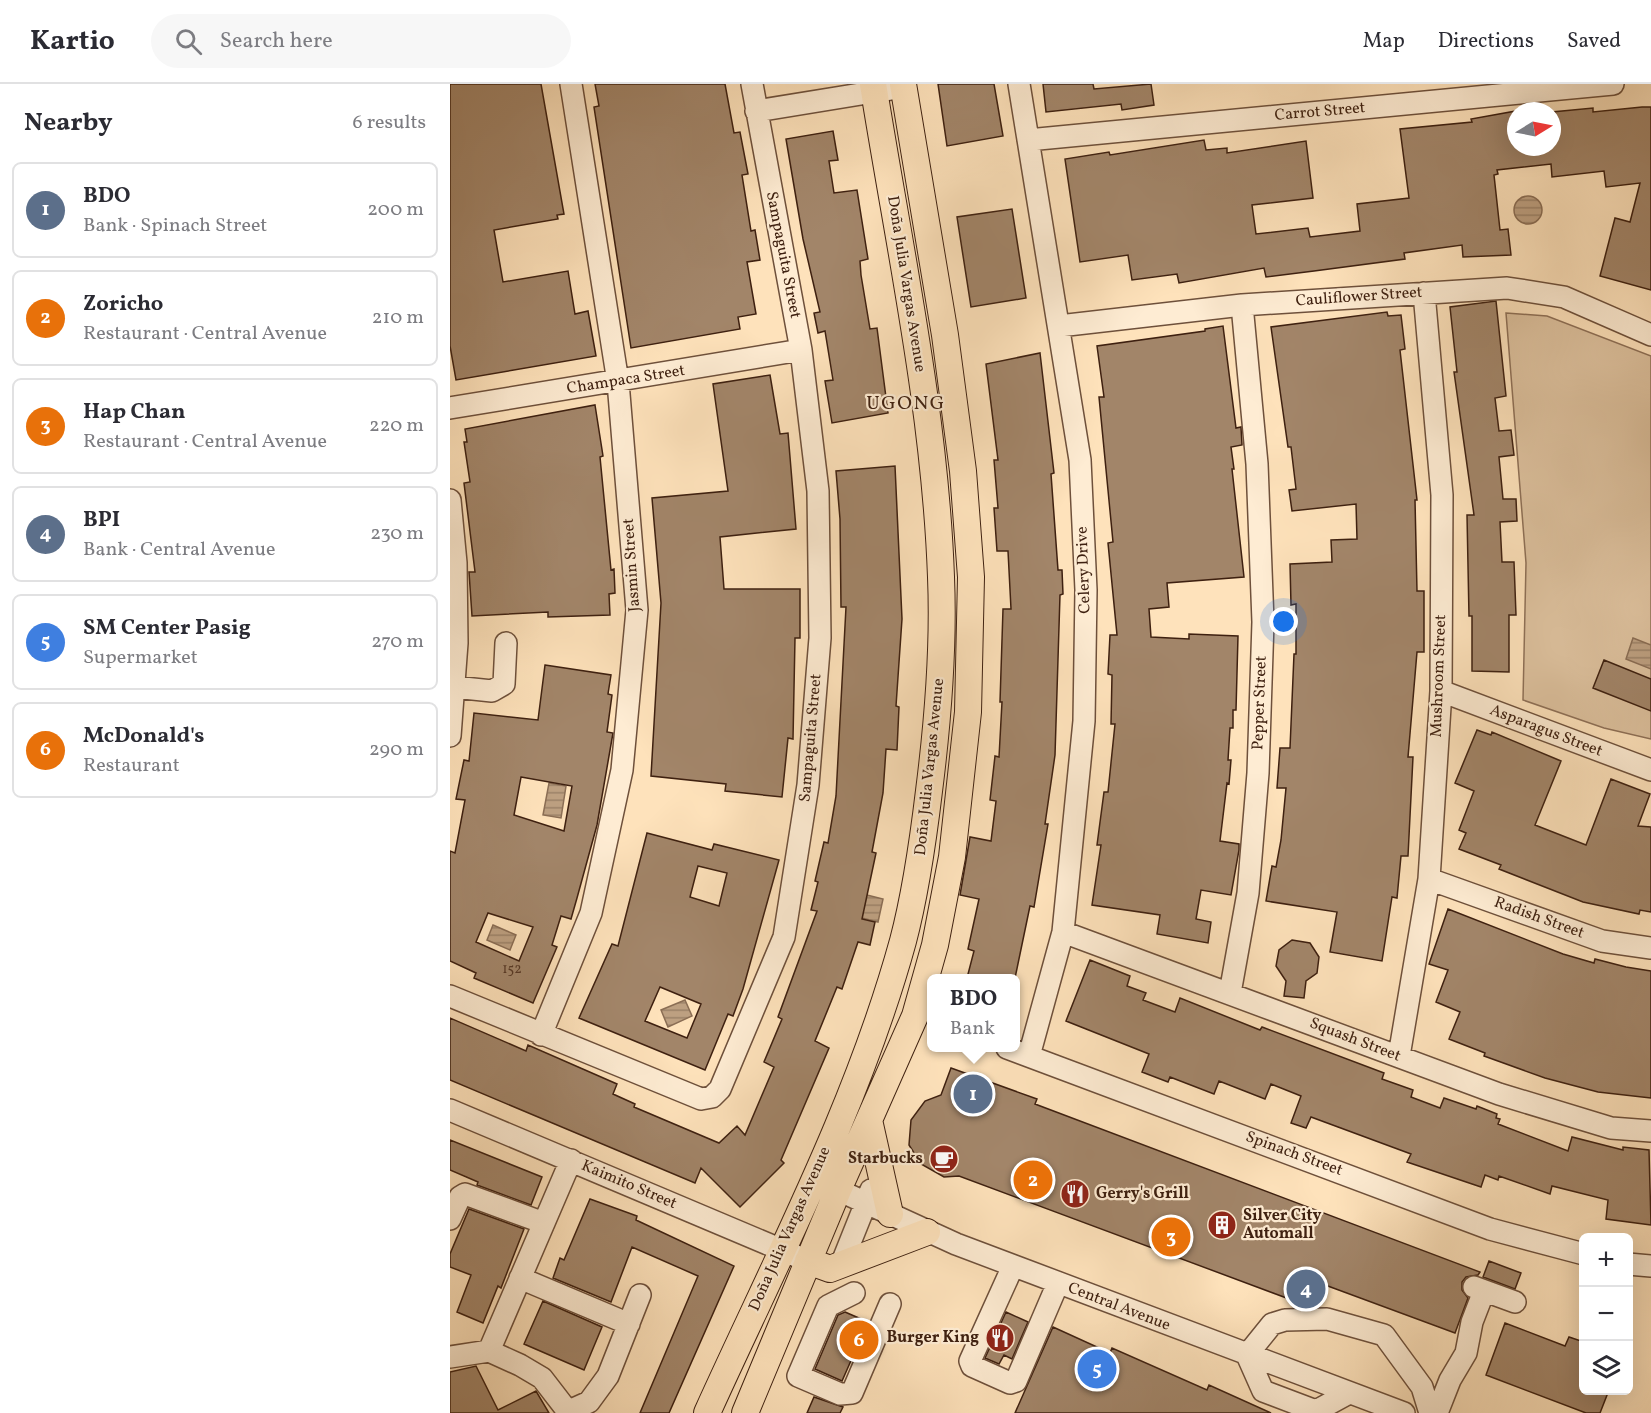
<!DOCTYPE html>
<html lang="en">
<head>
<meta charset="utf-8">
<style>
	:root { --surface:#fff; --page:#f7f7f7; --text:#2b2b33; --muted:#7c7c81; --line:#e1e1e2; --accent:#0f766e }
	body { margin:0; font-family:Vollkorn,serif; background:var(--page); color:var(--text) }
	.controls { position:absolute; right:18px; bottom:18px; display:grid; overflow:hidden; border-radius:9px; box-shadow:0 6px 24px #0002 }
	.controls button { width:54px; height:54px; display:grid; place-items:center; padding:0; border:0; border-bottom:2px solid var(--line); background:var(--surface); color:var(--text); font:30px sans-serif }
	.compass { position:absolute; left:1057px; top:18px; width:54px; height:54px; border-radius:50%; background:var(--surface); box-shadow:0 6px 24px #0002; rotate:80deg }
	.you { position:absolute; left:834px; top:538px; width:21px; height:21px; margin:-15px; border:4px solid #fff; border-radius:50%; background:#1a73e8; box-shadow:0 0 0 9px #1a73e833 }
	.badge { display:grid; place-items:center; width:39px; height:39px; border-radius:50%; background:var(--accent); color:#fff; font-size:20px; font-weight:700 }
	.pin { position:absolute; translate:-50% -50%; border:3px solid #fff; box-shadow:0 2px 6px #0006 }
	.popup { position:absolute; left:477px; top:890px; width:93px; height:78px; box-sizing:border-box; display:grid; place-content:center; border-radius:9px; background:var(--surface); filter:drop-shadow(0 2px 4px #0005); font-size:20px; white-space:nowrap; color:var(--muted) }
	.popup b { font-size:22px; color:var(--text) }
	.popup::after { content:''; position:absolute; left:50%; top:100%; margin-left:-12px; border:12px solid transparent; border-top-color:var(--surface) }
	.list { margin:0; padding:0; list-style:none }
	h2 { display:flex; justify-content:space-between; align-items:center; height:78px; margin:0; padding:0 24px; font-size:26px }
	h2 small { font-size:20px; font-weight:400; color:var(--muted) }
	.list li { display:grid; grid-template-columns:39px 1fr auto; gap:18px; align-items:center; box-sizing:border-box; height:96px; margin:0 12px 12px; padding:0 12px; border:2px solid var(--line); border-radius:9px }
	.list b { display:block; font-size:22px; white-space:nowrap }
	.list p { margin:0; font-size:20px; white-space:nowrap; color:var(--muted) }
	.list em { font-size:20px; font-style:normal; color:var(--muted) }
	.icon { flex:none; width:33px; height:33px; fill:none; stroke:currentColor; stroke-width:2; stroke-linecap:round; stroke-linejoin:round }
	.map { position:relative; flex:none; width:1201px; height:1329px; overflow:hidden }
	header { display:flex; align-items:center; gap:36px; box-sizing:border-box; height:84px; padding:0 30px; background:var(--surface); border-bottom:2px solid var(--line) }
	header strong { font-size:28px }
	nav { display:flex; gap:33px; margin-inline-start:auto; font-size:21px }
	.search { width:420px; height:54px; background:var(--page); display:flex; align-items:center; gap:15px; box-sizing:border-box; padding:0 21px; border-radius:33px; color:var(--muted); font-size:22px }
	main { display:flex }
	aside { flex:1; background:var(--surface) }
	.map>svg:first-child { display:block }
	.park { fill:#ddc19e; stroke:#8e7057; stroke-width:1.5 }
	.water { fill:url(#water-rules); stroke:#8a6d54; stroke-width:1.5 }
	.building { fill:#a28569; stroke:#3e2010; stroke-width:1.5; fill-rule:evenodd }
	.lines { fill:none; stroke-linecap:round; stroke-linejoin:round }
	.minor-casing { stroke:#6e503b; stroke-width:24 }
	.major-casing { stroke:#3e2010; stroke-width:28 }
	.minor { stroke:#feecd3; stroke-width:21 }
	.major { stroke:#fee2bb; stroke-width:26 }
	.labels { text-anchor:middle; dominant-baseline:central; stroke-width:4.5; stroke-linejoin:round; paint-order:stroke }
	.number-label { font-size:14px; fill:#573926 }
	.street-label { font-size:16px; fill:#3e2010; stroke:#feecd3 }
	.poi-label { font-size:16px; font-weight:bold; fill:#3e2010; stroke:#feecd3; text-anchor:end }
	.quarter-label { font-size:20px; letter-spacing:1.5px; fill:#3e2010; stroke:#feecd3 }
</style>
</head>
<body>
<header>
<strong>Kartio</strong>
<div class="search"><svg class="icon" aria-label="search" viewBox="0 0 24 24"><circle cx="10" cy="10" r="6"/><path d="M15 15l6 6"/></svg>Search here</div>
<nav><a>Map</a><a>Directions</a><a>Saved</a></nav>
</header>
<main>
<aside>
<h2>Nearby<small>6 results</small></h2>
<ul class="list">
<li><span class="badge" style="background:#5c6f8a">1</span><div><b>BDO</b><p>Bank · Spinach Street</p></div><em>200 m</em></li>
<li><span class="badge" style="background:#e8710a">2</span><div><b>Zoricho</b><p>Restaurant · Central Avenue</p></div><em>210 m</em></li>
<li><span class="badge" style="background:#e8710a">3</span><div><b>Hap Chan</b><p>Restaurant · Central Avenue</p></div><em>220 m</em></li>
<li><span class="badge" style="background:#5c6f8a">4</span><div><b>BPI</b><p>Bank · Central Avenue</p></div><em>230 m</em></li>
<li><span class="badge" style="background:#3f7fe0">5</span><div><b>SM Center Pasig</b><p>Supermarket</p></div><em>270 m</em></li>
<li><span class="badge" style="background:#e8710a">6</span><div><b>McDonald's</b><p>Restaurant</p></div><em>290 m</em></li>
</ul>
</aside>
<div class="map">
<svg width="1201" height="1329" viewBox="0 0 1201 1329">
	<defs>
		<pattern id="water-rules" width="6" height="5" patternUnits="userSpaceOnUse" patternTransform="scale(1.5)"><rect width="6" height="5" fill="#bda081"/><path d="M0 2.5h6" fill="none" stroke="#9b8268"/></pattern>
	</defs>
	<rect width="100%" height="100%" fill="#fee2bb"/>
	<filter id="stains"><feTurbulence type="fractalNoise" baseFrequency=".00333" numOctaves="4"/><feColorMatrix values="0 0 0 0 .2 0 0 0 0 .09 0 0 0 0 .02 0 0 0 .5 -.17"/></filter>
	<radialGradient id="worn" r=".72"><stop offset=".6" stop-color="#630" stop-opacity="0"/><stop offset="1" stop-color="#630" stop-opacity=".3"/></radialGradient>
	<!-- park -->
	<path class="park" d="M1056,229L1097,232L1201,272V655L1154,644L1073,616L1076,479Z"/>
	<!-- water -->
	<path class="water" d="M1064 126a14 14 0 1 1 28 0a14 14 0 1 1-28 0Z
		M1183,554L1201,561V585L1176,575Z
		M99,699L116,702L111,734L93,731Z
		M413,810L433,815L428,838L408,833Z
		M43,841L66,851L60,866L37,856Z
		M235,916L242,932L218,943L211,926Z"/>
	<!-- building -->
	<path class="building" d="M0,0H91L114,130L107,131L108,135L44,146L53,198L118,187L125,230L138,227L146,272L6,296L0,262Z
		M145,0H275L284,49L290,48L298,90L292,91L301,147L305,146L310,176L297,178L306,230L288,233L290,245L181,264L144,23L149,22Z
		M488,0H544L553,52L497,62Z
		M593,0H643L644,5L701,0L704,21L672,26L671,20L596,28Z
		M1192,23H1201V206L1150,192L1165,134L1180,138L1190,99L1156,103L1154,87L1102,93L1101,80L1047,86L1048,90L1044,91L1050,146L1058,145L1061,171L1013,173L1012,161L954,169L955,175L864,187L816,193L814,184L729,199L727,190L682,196L678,171L630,178L615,75L659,68L660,71L754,56L756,66L777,64V69L856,57L863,114L802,121L806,150L858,144L860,153L910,147L907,120L959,114L950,45L1022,38L1021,35L1066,27V63H1102V28L1143,24V28Z
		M383,47L388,76L379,77L384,109L407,106L418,175L410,177L411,191L420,245L427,244L438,329L382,339L375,297L383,296L375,247L368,249L364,229L370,228L353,155L336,55Z
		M562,125L576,214L521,223L507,133Z
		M1046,217L1056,312L1045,314L1049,347L1061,346L1064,371L1049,373L1053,415H1066L1067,437L1050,438L1052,478H1064L1066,531H1059V588L1022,587V532H1019L1017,431H1024L1004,288H1007L1000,223Z
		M937,228L938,232L951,231L955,265L950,266L967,416H965L967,507H974V568H967L963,615L958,673H963L958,772H951L947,814L942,813L932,877L880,868L887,828L816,817L822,782L826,783L831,756L836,704H827L830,664H840L844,570H846V520L841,521L840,480L882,478L881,456L907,455L906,420L842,427L839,406L846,405L841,363H838L821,243Z
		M773,242L786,344L791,343L792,361L781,363L784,385H782L794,493L717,499L719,523L699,525L701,553L739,555V550L788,552L786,626H783V644H780L778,676H781L779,700L777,699L770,757L789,760V766L781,811L751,806L746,835L761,838L758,859L707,850L710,831L642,821L651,761H647L654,708H658L665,640H661L662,591L658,590L660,551H667L658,459L663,458L649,313H654L647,262L755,247V245Z
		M590,269L604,389L601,390L608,486H612L613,510L610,511L605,671L595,740H598L584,823L580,822L565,894H517L524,867L518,865L529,815L510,811L520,753L541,757L546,717L540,716L545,672L549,673L552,618H550L553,525H561L558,467H547L544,424H548L544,376H548L536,280Z
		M320,291L330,350L338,349L346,445L270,453L274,505H350V554H345L343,655L338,654L332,713L275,707L276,700L201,692L211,519L202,414L278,407L263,300Z
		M145,321L153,372L150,373L161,486L164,485L165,509L159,510L160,531L98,533V528L22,532L19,488H25L14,399L20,398L14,358H17L15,345Z
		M445,382L452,535L446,622L449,623L447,666L436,665L433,709L422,768L426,769L412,835L425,838L420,861L408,858L392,905L387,903L365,957L379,964L331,1076L334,1079L290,1123L251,1084L245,1099L0,996V934L76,967L78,961L167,1000L163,1010L185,1020L184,1023L269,1059L287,1042L295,1051L324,983L314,978L332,935L328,933L367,827L361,826L368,798L365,797L374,758L378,759L386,712L396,523H391L390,435L386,387Z
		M1154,576L1201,595V627L1143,604Z
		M95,581L161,591L158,610L162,611L157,648L163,649L147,741L127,814L121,835L111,832L102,861L107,863L83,919L24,894L26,889L0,877V767L5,769L15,716L6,715L14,676L19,677L24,629L88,636ZM71,693L122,702L114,747L64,731ZM38,829L83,843L69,877L26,858Z
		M1027,646L1041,651L1042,648L1111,677L1085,741L1136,761L1161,695L1200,710L1188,742L1201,743V828L1190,826L1189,830L1133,818L1049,785L1051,781L1009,765L1016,749L1009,746L1024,707L1005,699Z
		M197,749L262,766L264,760L329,776L293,905L283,932L278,930L255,986L129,934L162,860L168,862ZM248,782L277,789L269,822L240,813ZM210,903L251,920L237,954L195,937Z
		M998,825L1113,870L1144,879L1145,875L1176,883L1201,887V1014L1148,1008L1095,994L1034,972L1035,969L999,955L1010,928L986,918L998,886L979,880Z
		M842,856L860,859L869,873L867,889L856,897L854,914L834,912L836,897L826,882L829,866Z
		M640,876L680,892L677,902L696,909L693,916L725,928L730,914L810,946L812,943L934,989L932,995L963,1006L961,1013L990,1024L994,1014L1026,1025L1027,1022L1047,1030L1046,1034L1050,1035L1048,1040L1118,1067L1122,1053L1173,1066V1063L1199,1066L1201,1141L1156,1135L1158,1116L1102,1102L1100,1110L1049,1092L1048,1096L1035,1091L1031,1103L957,1078L961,1070L861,1033L856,1044L841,1039L851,1012L821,1000L815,1015L769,997L764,1010L720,993L718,998L692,988L699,970L616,937Z
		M501,984L587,1015L585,1020L1030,1188L1028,1191L1016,1193L1012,1198V1206L1018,1214L1005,1249L867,1198L858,1222L509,1092L494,1093L471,1080L459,1061L461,1036L475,1017L491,1011Z
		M0,1056L92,1093L81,1121L27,1101L28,1098L0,1086Z
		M140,1115L187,1132L186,1136L284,1182L219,1329H190L248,1192L182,1163L161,1218L103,1194L110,1174L114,1176Z
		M19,1125L74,1145L51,1204L48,1202L33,1239L7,1228L21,1191L0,1183V1170Z
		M1039,1177L1071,1189L1065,1205L1033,1193Z
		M93,1217L152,1243L134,1286L74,1260Z
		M395,1228L418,1238L392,1297L365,1285L388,1231Z
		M556,1228L578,1238L562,1275L554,1271L549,1280L535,1274Z
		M1055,1239L1115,1262L1119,1253L1134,1258V1306H1159L1150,1329H1136L1036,1291Z
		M603,1243L660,1269L662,1264L757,1306L759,1301L821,1329H565Z
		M26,1282L48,1326L86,1307L99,1329H0V1288Z
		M364,1313L393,1323L390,1329H357Z"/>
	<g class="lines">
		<!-- minor casing -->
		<g class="minor-casing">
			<path id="minor" d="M569,0L630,376L636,506L634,637L613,848L579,972
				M306,27L454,3
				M578,56L1163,0
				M609,242L792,221L1057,204L1114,213L1201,251
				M0,324L351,266
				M0,416L6,479L7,559L0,652
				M4,603L42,607L54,600L56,559
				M991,607L1201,686
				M979,795L1152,857L1201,864
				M613,848L1049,1010L1161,1044L1201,1047
				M780,909L798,809L808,689L813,538L807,380L792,221
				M0,912L251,1015L262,1013L270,1005L334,853L358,701L370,554L368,407L351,266L302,0
				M91,951L141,829L172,686L187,526L168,298L121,0
				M557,964L1040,1145L1134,1170
				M949,972L979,795L991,607L992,411L974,209
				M0,1026L358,1177
				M388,1106L506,1160L954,1329
				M0,1135L10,1113L15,1110L94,1139
				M1178,1180L1201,1182
				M391,1181L421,1106
				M563,1182L520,1277L522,1282L560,1299L566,1297L608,1199
				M70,1194L179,1240
				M1024,1203L1065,1218
				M404,1209L378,1222L348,1292L390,1310L402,1309L440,1220
				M39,1267L121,1076
				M797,1271L822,1240L835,1236L877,1235L934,1251L972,1303L980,1329
				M797,1271L813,1307L866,1327L899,1309
				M0,1273L39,1267L70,1281L92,1294L119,1329
				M119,1327L139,1318L158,1292L190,1211
				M987,1329L1000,1296L1016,1269L1022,1238L1034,1207"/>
		</g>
		<!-- major casing -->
		<g class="major-casing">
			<path id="major" d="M419,1036L440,1130
				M358,1177L380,1185L477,1148
				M257,1329C327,1174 408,1021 453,857C466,808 473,757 479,707C488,636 494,565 491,493C485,327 449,163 423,0
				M295,1329L388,1106L465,932L485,861L502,773L518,628L521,493L513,387L495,251L453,0"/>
		</g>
		<!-- minor -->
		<use href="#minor" class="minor"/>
		<!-- major -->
		<use href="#major" class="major"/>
	</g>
	<!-- icons -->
	<defs>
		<g id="cafe-disc" transform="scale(1.5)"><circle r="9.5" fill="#8f2418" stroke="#feecd3"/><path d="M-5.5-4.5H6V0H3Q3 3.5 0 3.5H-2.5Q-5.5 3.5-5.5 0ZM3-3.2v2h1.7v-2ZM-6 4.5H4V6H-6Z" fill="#fff"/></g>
		<g id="restaurant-disc" transform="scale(1.5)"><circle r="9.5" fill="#8f2418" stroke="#feecd3"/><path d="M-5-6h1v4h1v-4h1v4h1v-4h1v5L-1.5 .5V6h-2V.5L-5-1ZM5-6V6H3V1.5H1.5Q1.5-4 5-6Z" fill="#fff"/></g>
		<g id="building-disc" transform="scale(1.5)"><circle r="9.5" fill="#8f2418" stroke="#feecd3"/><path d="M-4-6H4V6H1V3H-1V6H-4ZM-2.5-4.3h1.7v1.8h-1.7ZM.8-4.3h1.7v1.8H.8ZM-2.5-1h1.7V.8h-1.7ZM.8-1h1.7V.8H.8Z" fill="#fff"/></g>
	</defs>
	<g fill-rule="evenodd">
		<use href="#cafe-disc" x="494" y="1075"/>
		<use href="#restaurant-disc" x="625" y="1110"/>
		<use href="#building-disc" x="772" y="1141"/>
		<use href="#restaurant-disc" x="550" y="1254"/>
	</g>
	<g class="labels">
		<!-- number labels -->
		<g class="number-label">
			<text x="62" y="885">152</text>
		</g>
		<!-- street labels -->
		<g class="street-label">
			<text transform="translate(870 28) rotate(-5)">Carrot Street</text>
			<text transform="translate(333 171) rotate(79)">Sampaguita Street</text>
			<text transform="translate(456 200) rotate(81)">Doña Julia Vargas Avenue</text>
			<text transform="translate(909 213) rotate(-4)">Cauliflower Street</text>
			<text transform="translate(176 296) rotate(-9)">Champaca Street</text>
			<text transform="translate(182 481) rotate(-94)">Jasmin Street</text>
			<text transform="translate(634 486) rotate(-92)">Celery Drive</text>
			<text transform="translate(989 592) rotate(-88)">Mushroom Street</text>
			<text transform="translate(810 619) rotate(-88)">Pepper Street</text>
			<text transform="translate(1096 647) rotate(21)">Asparagus Street</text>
			<text transform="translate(361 654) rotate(-85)">Sampaguita Street</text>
			<text transform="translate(480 683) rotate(-84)">Doña Julia Vargas Avenue</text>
			<text transform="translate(1089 834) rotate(20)">Radish Street</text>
			<text transform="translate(905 956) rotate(21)">Squash Street</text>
			<text transform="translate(844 1070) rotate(20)">Spinach Street</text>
			<text transform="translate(179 1101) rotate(23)">Kaimito Street</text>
			<text transform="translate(340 1145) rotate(-66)">Doña Julia Vargas Avenue</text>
			<text transform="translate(669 1223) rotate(21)">Central Avenue</text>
		</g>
		<!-- poi labels -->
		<g class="poi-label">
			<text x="473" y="1075">Starbucks</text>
			<text x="646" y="1110" text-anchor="start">Gerry's Grill</text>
			<text x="793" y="1132" text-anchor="start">Silver City<tspan x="793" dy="18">Automall</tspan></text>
			<text x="529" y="1254">Burger King</text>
		</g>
		<!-- quarter labels -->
		<g class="quarter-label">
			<text x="456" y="320">UGONG</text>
		</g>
	</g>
	<rect width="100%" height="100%" filter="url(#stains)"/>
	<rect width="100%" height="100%" fill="url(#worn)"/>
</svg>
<div class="controls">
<button>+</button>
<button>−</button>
<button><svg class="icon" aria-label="layers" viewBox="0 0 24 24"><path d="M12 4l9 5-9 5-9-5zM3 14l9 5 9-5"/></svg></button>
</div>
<svg class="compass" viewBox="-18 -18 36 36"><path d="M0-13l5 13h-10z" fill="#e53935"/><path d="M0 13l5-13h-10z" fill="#7c7c81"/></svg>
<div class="you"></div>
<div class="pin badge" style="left:523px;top:1010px;background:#5c6f8a">1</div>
<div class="popup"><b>BDO</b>Bank</div>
<div class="pin badge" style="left:583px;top:1096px;background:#e8710a">2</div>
<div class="pin badge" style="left:721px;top:1153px;background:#e8710a">3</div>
<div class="pin badge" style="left:856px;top:1205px;background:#5c6f8a">4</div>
<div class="pin badge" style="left:647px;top:1285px;background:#3f7fe0">5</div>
<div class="pin badge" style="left:409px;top:1256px;background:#e8710a">6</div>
</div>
</main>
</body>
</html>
